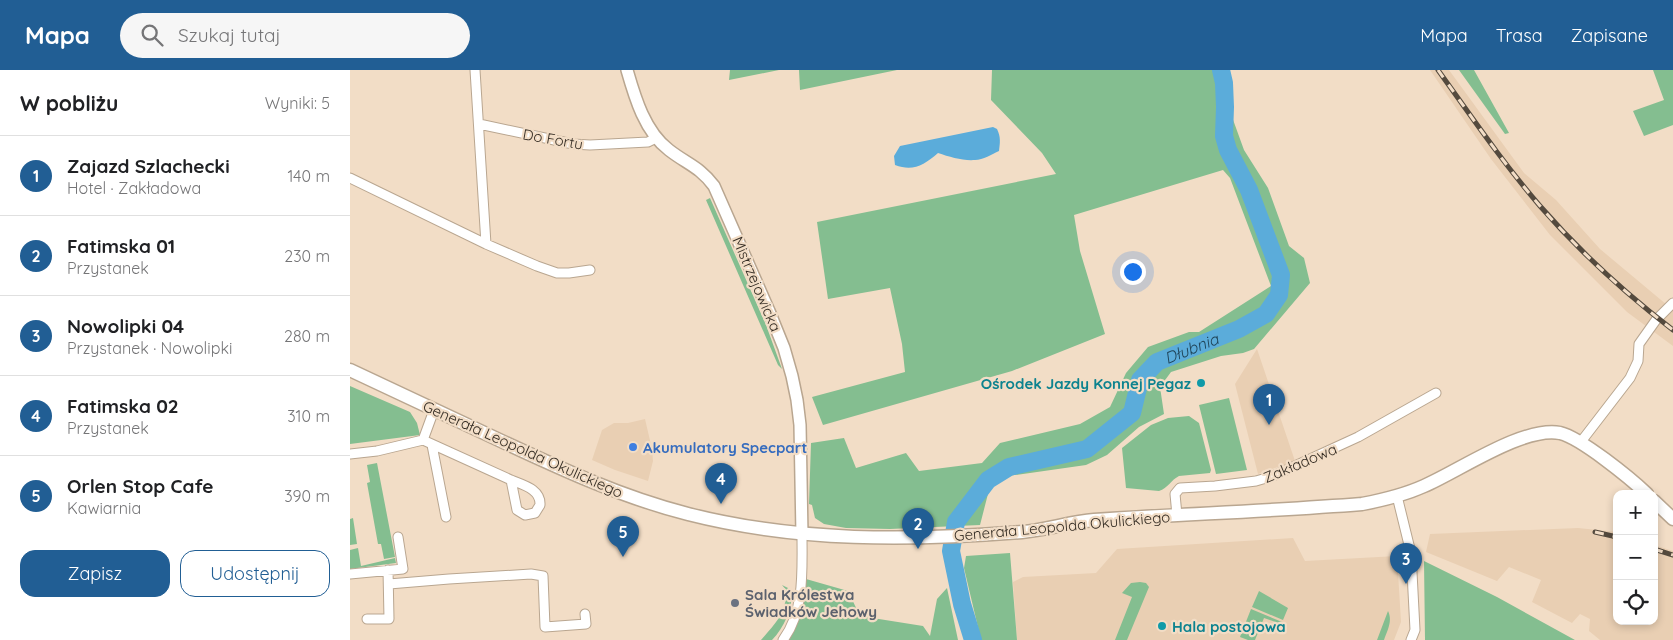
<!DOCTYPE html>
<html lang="pl">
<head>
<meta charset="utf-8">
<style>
	:root { --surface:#fff; --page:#f6f6f6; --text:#202124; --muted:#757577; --line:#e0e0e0; --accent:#215e94 }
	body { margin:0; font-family:Quicksand,sans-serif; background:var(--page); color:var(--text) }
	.controls { position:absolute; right:15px; bottom:15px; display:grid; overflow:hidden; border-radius:10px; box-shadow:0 2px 8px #0003 }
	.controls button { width:45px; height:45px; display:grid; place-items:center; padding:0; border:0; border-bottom:1px solid var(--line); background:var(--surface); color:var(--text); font:25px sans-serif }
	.you { position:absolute; left:782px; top:201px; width:18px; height:18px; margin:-12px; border:4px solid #fff; border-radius:50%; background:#1a73e8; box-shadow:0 0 0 8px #1a73e833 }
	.badge { display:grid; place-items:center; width:32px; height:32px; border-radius:50%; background:var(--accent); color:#fff; font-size:16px; font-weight:700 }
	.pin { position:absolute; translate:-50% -41px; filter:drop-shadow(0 1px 2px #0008) }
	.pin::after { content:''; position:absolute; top:26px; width:18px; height:15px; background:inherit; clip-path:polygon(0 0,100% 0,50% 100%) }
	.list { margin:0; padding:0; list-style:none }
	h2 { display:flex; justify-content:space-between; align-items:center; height:65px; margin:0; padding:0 20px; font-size:21px }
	h2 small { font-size:16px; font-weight:400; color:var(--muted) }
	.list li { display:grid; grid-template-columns:32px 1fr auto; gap:15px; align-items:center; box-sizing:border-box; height:80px; padding:0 20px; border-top:1px solid var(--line) }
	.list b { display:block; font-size:19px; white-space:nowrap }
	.list p { margin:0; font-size:16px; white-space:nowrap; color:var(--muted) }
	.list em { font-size:16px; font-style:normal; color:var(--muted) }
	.actions { display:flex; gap:10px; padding:15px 20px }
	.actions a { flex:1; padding:11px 0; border:1px solid var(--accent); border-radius:15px; text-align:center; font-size:18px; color:var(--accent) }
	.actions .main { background:var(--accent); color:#fff }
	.icon { flex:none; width:28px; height:28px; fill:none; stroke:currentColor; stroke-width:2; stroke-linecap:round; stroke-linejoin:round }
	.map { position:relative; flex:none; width:1323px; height:570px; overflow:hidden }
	header { display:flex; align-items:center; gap:30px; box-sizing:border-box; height:70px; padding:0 25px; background:var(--accent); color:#fff }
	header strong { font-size:24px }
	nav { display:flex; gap:28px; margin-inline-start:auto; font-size:18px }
	.search { width:350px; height:45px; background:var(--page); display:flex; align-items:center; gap:12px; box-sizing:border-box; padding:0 18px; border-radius:28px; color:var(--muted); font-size:19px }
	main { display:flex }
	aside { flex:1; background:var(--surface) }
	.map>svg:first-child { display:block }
	.built { fill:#e9cfb3 }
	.green { fill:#84be90 }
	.water { fill:#5bacda }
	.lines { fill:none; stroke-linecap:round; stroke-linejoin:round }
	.river { stroke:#5bacda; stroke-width:18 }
	.minor-casing { stroke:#b9a690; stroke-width:11 }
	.tertiary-casing { stroke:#b9a690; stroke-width:14 }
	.secondary-casing { stroke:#b9a690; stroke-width:15 }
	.minor { stroke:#fff; stroke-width:9 }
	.tertiary { stroke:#fff; stroke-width:11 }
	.secondary { stroke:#fff; stroke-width:12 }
	.rail-casing { stroke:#544a3e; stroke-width:5 }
	.rail { stroke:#f2ddc6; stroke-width:3; stroke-dasharray:9; stroke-linecap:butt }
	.culture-dot { fill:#0f9aa8; stroke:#f2ddc6; stroke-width:2 }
	.shop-dot { fill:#3f7fe0; stroke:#f2ddc6; stroke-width:2 }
	.worship-dot { fill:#6b7280; stroke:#f2ddc6; stroke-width:2 }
	.labels { text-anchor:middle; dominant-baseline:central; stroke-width:4.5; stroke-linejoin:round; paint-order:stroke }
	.street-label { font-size:15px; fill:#352d24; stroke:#f2ddc6 }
	.culture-label { font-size:15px; font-weight:bold; fill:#0d838f; stroke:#f2ddc6; text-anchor:end }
	.shop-label { font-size:15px; font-weight:bold; fill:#366cbe; stroke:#f2ddc6; text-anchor:start }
	.worship-label { font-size:15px; font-weight:bold; fill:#5b616d; stroke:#f2ddc6; text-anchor:start }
	.water-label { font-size:16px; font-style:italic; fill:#1f4357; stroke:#f2ddc6 }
</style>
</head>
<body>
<header>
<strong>Mapa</strong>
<div class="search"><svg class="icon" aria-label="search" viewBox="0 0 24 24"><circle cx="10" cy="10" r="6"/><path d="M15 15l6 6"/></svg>Szukaj tutaj</div>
<nav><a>Mapa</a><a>Trasa</a><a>Zapisane</a></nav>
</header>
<main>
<aside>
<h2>W pobliżu<small>Wyniki: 5</small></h2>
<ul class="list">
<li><span class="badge">1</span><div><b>Zajazd Szlachecki</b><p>Hotel · Zakładowa</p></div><em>140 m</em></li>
<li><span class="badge">2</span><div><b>Fatimska 01</b><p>Przystanek</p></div><em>230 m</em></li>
<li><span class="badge">3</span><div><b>Nowolipki 04</b><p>Przystanek · Nowolipki</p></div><em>280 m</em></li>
<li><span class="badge">4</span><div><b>Fatimska 02</b><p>Przystanek</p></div><em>310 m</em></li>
<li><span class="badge">5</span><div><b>Orlen Stop Cafe</b><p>Kawiarnia</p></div><em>390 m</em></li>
</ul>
<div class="actions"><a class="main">Zapisz</a><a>Udostępnij</a></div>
</aside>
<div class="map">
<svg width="1323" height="570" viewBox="0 0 1323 570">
	<rect width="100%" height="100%" fill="#f2ddc6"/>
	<!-- built -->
	<path class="built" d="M1080,0H1099L1174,103L1206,130L1250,179L1323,240V276L1277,242L1200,165L1141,89Z
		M907,279L945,391L908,404L885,314Z
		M295,349L302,379L303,391L298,411L265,400L242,390L252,360L264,353H278Z
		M1228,458L1267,462V551H1304V475L1323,481V570H1250L1239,561L1240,549L1230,544L1222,553L1182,532L1191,510L1159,497L1147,511L1076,482L1080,464Z
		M943,468L955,491L1047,486L1051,552L1044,570H667L663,512L673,507L746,503L767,479Z"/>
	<!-- green -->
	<path class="green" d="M380,0H429L379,10Z
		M449,0H547L450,20Z
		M642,0H865L894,80L918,118L939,176L954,188L960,213L904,279L893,283L871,286L821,302L810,317L814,344L789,357L757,385L736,395L651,407L639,420L630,455L540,459L496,458L474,454L465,448L462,435L459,434L461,373L494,368L506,398L556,383L569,401L632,393L650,373L730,354L760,337L776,303L798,277L839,262H849L921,216L880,108L873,100L724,145L730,181L755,264L662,301L473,355L462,327L555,302L552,274L540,218L478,229L467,152L706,104L692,83L641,30Z
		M1109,0H1124L1159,63L1155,64Z
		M1303,0H1323V55L1294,66L1283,41L1314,30Z
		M360,128L416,255L432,299L428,295L356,130Z
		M0,316L60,342L67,353L70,365L0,374Z
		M879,328L897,400L866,404L849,335Z
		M839,346L849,353L861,400L860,403L829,406C821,410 818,418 809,421L776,418L772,378L801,355L818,348Z
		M27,393L45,487L34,489L31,474H28L17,413L20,412L17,395Z
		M3,448L7,474L0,475V449Z
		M8,478L11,496L45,488L46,493L0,499V480Z
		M660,483L667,570H631L614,498L616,486Z
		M1074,491L1147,527L1225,570H1075Z
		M456,509L498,521L510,546L573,556L580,566L587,529L597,518L608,570H438L453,531Z
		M790,512L796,513L799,517L777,570H765L782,527L772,523L781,513Z
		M432,515L440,519L442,522C442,539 434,558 422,570H411C426,553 435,544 437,521Z
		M909,521L938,538L933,550L902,537Z
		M901,539L932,552L931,554L914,548L905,570H898L890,567Z
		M1038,541C1043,551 1037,561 1034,570H1027Z"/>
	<!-- water -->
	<path class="water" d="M643,57L647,59C651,67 650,73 649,81C642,84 633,90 625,90C613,91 600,87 588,83C574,95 563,102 545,95L544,86L550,76Z"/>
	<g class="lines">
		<!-- river -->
		<path class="river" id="s1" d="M623,570L612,534L601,481L606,452L638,410L659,397L737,379L782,343L790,310L807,292L889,259L916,244L929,225L931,205L899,120L878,80L874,66L875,37L874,13L871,0"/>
		<!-- minor casing -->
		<g class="minor-casing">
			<path id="minor" d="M125,0L136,174
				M129,54L223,74L240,75L298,72L306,68
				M0,108L136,174L187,196L207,203H219L240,200
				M73,370L84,340
				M1230,373L1280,308L1288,291L1289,274L1306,250L1323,233
				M82,375L96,447
				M0,384L27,381L73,370L161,410
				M161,410C173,415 191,419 190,435L185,443L175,445L167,440Z
				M1047,426L1061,483L1065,560L1061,570
				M827,445L825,424L830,418L865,416L906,411L923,406L1008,367L1086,323
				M0,504L53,499L48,467
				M39,514L99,509L181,504L193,506L195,557L236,554L235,544
				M17,549H39L38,500
				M433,570C455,540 452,501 452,465"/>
		</g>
		<!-- tertiary casing -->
		<g class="tertiary-casing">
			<path id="tertiary" d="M277,0C285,28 295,62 319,80C337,94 350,97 364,116L419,241L434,278L442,306L447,330L450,355L452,465"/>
		</g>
		<!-- secondary casing -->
		<g class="secondary-casing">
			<path id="secondary" d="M0,300C49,323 98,346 147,369C209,398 271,427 338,444C448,472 559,471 672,462C696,460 720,452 744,450C833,444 923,441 1012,434C1033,430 1054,425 1074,416C1109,401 1173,356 1210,363C1231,368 1280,408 1297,424
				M1304,431L1323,449"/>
		</g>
		<!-- minor -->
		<use href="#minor" class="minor"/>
		<!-- tertiary -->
		<use href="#tertiary" class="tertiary"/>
		<!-- secondary -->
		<use href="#secondary" class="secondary"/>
		<!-- rail casing -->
		<g class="rail-casing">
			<path id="rail" d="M1088,0C1121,46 1153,93 1190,136C1230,182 1275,223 1323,260
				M1245,462L1267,467
				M1304,479L1323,485"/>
		</g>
		<!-- rail -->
		<use href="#rail" class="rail"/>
	</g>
	<!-- markers -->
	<g class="culture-dot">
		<circle cx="851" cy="313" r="5"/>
		<circle cx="812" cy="556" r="5"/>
	</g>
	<circle class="shop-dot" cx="283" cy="377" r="5"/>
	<circle class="worship-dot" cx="385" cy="533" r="5"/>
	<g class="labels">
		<!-- street labels -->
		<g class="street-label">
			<text transform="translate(203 69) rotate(10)">Do Fortu</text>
			<text transform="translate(407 214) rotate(67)">Mistrzejowicka</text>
			<text transform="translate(173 379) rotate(24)">Generała Leopolda Okulickiego</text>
			<text transform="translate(950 393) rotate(-23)">Zakładowa</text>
			<text transform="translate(712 456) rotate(-5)">Generała Leopolda Okulickiego</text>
		</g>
		<!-- culture labels -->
		<g class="culture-label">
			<text x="841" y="313">Ośrodek Jazdy Konnej Pegaz</text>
			<text x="822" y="556" text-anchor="start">Hala postojowa</text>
		</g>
		<!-- shop labels -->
		<g class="shop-label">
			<text x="293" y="377">Akumulatory Specpart</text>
		</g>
		<!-- worship labels -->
		<g class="worship-label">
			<text x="395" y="524">Sala Królestwa<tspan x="395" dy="17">Świadków Jehowy</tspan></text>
		</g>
		<!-- water labels -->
		<g class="water-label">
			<text stroke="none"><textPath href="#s1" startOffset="432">Dłubnia</textPath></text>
		</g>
	</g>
</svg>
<div class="controls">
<button>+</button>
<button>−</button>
<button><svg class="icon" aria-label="locate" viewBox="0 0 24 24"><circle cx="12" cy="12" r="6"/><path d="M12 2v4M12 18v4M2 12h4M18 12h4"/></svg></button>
</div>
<div class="you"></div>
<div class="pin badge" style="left:919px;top:355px">1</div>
<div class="pin badge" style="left:568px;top:479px">2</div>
<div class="pin badge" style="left:1056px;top:514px">3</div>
<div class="pin badge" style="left:371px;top:434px">4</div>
<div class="pin badge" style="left:273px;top:487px">5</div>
</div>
</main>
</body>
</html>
